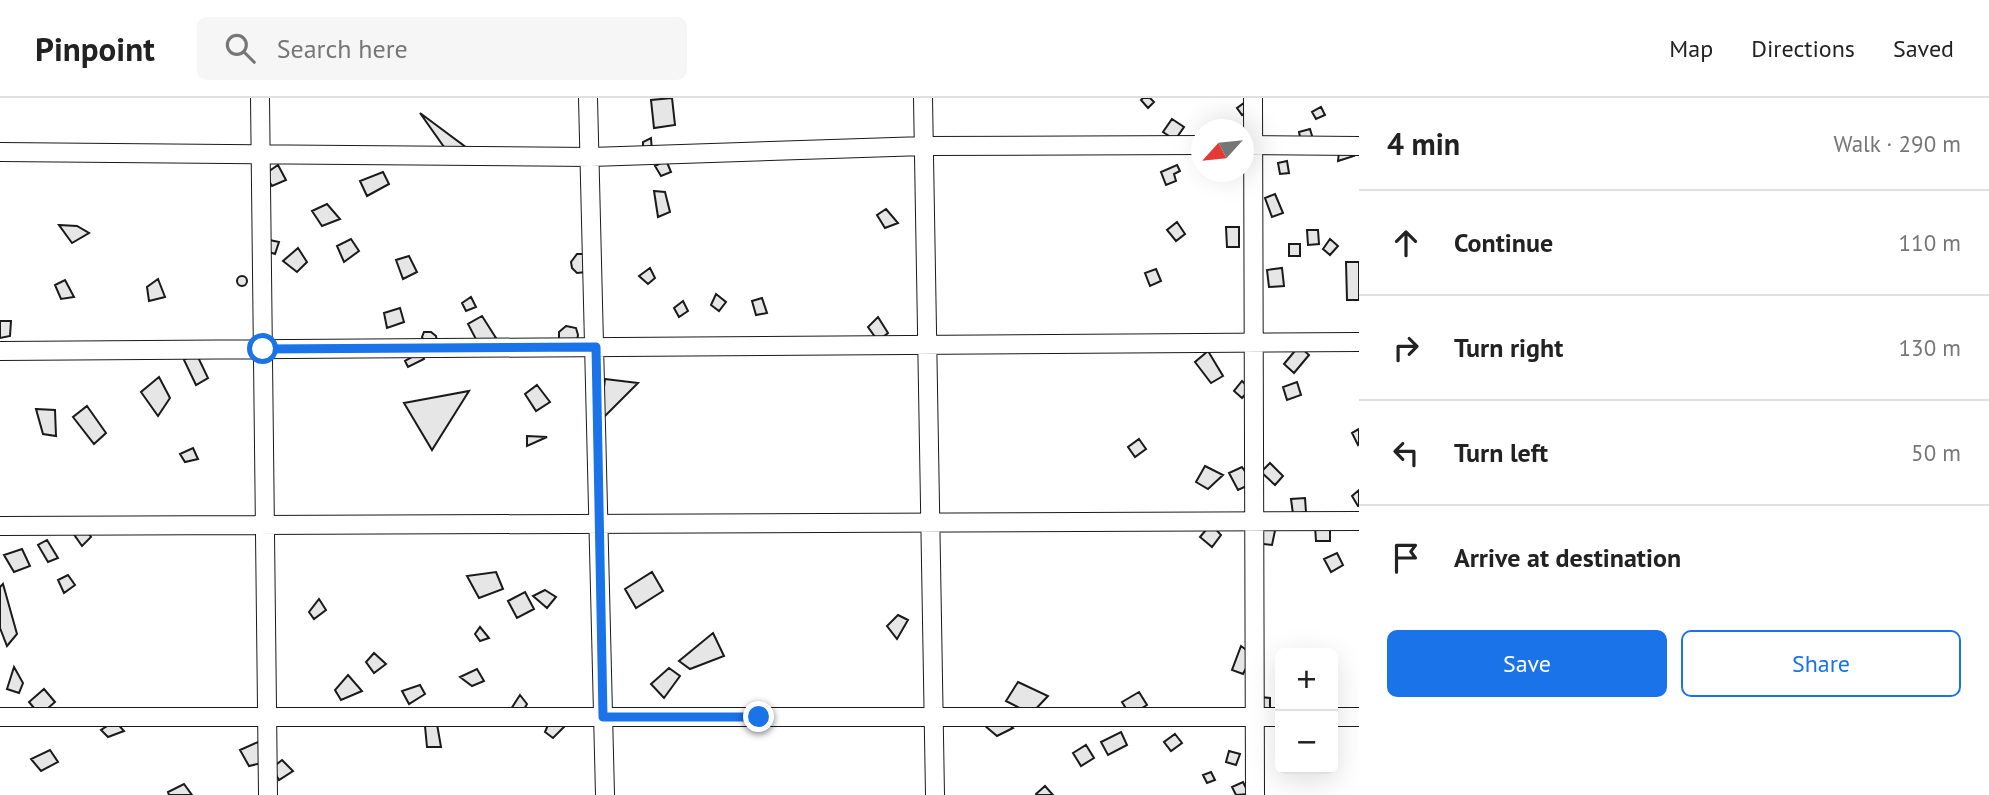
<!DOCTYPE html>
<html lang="en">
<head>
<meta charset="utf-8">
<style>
	:root { --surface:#fff; --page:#f6f6f6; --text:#222; --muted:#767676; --line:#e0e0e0; --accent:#1a73e8 }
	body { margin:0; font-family:"PT Sans",sans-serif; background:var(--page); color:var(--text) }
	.controls { position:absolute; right:21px; bottom:21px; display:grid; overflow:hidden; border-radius:10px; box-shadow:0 7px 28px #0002 }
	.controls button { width:63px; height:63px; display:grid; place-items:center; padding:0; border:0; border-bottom:2px solid var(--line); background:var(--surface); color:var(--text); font:35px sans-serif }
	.compass { position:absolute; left:1191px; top:21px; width:63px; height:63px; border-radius:50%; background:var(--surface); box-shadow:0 7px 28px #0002; rotate:243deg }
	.stop { position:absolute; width:21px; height:21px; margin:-16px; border:5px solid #1a73e8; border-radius:50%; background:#fff }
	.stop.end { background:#1a73e8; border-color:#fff; box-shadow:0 2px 7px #0008 }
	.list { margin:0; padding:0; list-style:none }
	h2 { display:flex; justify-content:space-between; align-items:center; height:91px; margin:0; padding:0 28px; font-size:30px }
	h2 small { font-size:23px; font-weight:400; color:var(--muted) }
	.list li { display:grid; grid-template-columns:46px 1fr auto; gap:21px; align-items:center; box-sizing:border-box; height:105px; padding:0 28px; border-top:2px solid var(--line) }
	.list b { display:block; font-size:26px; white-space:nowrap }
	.list em { font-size:23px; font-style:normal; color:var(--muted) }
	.actions { display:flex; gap:14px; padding:21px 28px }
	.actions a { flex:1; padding:16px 0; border:2px solid var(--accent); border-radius:10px; text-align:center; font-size:24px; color:var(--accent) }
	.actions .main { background:var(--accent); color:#fff }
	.icon { flex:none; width:38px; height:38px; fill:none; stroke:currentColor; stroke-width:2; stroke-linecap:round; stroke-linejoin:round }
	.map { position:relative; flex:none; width:1359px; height:697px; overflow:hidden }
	header { display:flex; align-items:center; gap:42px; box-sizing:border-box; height:98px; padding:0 35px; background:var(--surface); border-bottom:2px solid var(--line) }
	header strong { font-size:33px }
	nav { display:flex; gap:38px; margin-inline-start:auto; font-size:24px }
	.search { width:490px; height:63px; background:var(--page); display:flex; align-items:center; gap:18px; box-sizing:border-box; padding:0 24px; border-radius:10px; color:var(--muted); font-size:26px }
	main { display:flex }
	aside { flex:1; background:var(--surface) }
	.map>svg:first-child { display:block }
	.building { fill:#e6e6e6; stroke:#1a1a1a; stroke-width:2 }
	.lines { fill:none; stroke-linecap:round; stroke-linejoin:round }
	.street-casing { stroke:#1a1a1a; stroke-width:20 }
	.street { stroke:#fff; stroke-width:18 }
	.route { stroke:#1a73e8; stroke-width:9 }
</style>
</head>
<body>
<header>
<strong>Pinpoint</strong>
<div class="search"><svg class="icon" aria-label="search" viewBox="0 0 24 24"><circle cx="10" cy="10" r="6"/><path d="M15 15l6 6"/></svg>Search here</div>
<nav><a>Map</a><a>Directions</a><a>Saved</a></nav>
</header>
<main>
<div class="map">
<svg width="1359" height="697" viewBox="0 0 1359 697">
	<rect width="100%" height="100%" fill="#fff"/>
	<!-- building -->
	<path class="building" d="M672,0L675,27L654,30L651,2Z
		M1143,0H1150L1154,4L1148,10L1141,2Z
		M1244,5L1249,12L1242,17L1237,10Z
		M1321,9L1325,17L1316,21L1312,14Z
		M420,15L467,50L449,56Z
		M1172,21L1184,29L1175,42L1163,34Z
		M1310,31L1313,41L1301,44L1299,34Z
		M651,40L652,54L643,56V44Z
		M1351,51L1354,58L1338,63L1339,54Z
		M666,62L671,74L661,78L655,68Z
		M1287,63L1289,75L1280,76L1278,65Z
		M278,67L286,82L272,88L265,76Z
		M1177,67L1180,73L1174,76L1176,83L1166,87L1161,74Z
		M383,74L389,86L367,98L360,83Z
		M654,93L665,94L670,114L658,119Z
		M1275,96L1283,115L1272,119L1265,100Z
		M327,106L340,121L322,128L312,113Z
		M886,111L898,125L885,130L877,117Z
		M1177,124L1185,136L1176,143L1167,132Z
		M59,127L77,128L89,135L72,145Z
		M1226,129H1239V149H1227Z
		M1307,132H1318L1319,146L1308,147Z
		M265,141L279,144L275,156L266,153Z
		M351,141L359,153L344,164L337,148Z
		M1330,141L1338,148L1330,157L1323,151Z
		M1289,146H1300V158H1289Z
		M298,150L307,164L297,174L283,163Z
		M577,156H584L586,174L577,175L572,170L571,164Z
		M409,158L417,174L403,181L396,162Z
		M1346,164H1359V202H1347Z
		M650,170L655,180L648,186L639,178Z
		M1282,170L1284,188L1269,189L1267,172Z
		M1156,171L1161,183L1150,188L1145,175Z
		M237 183a5 5 0 1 1 10 0a5 5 0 1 1-10 0Z
		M158,181L165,199L149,203L147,189Z
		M65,182L74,199L61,201L55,187Z
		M716,196L726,204L719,213L711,207Z
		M471,199L476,209L466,213L462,205Z
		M762,200L767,215L756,217L752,203Z
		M683,203L688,213L679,219L674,210Z
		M400,210L404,224L387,230L384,215Z
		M482,218L496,240L479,247L468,226Z
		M878,219L888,235L878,243L868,229Z
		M0,223H11L10,238L0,240Z
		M566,228L576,230L578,237L577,243L562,245L559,240V234Z
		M424,234H431L436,238L437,244L425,246L422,239Z
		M1299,248L1309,257L1294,275L1284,266Z
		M1208,253L1223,278L1211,285L1195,264Z
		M421,254L424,261L408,269L405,263Z
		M196,255L208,280L196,287L184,262Z
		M159,279L170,300L158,318L141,294Z
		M605,281L638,285L600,323Z
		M1242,283L1250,291L1242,300L1234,293Z
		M1297,284L1301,297L1287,302L1283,289Z
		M537,287L550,304L536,313L525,296Z
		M469,293L432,352L404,305Z
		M87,308L106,335L94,346L73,319Z
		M36,311L55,312L56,338L43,336Z
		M1359,331V346L1358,347L1352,335Z
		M527,338L547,339L527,348Z
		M1139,341L1146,351L1135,359L1128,349Z
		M193,350L198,361L185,364L180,356Z
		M1270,365L1283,378L1275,387L1261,374Z
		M1205,368L1223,377L1208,391L1196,384Z
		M1242,369L1253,385L1238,392L1229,375Z
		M1359,392V408H1358L1352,398Z
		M1305,400L1306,414L1293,416L1291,401Z
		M1261,424L1276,428L1272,447L1255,445Z
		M1211,426L1221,437L1212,449L1200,439Z
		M1315,428H1330V443H1316Z
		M84,429L91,439L82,448L73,435Z
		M47,442L58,460L48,464L38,447Z
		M22,451L30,468L14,474L4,457Z
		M1337,455L1343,467L1331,474L1324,461Z
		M496,474L503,491L479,500L467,478Z
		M652,474L663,493L636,510L625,491Z
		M68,477L75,487L64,495L58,482Z
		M3,486L17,536L7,548L0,530V489Z
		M545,492L556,499L547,510L533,498Z
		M525,494L534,511L517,520L508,503Z
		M319,501L326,512L314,521L309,514Z
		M898,517L908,522L897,541L887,528Z
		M480,529L489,540L480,543L475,536Z
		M713,535L724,558L690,571L679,563Z
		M1241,548L1253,557L1243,576L1232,572Z
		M374,555L386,566L374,575L366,564Z
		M14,569L23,585L19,595L7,591Z
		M669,570L680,578L664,600L651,586Z
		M477,571L484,583L472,588L460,579Z
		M348,577L362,593L341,602L335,592Z
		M1018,584L1048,598L1031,616L1006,603Z
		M420,587L425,596L409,606L402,593Z
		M44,591L55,604L40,617L29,604Z
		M1139,594L1147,607L1130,617L1122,604Z
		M520,597L527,606L520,618L511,611Z
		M1260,599L1270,600V612L1260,614Z
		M551,620L565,628L553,640L545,634Z
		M999,620L1013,630L997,638L984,627Z
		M115,623L124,633L108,639L101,632Z
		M437,626L441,649H427L425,628Z
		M1121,634L1127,647L1108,657L1101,644Z
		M1175,636L1182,645L1171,653L1164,644Z
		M258,644L266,664L249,668L240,652Z
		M1086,647L1094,660L1081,668L1073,655Z
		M50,652L58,664L41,673L31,661Z
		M1229,653L1240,656L1236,667L1226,664Z
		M282,662L293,673L279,682L272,670Z
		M1211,674L1215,682L1207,685L1203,677Z
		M1243,684L1249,696L1236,697L1232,689Z
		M184,686L192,697H169L168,694Z
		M1045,688L1053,697H1037L1036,696Z"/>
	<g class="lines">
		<!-- street casing -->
		<g class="street-casing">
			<path id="street" d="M260,0L268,697
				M588,0L605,697
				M923,0L935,697
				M1253,0L1255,697
				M1244,47L1359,48
				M0,54L591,59L924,48L1202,47
				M0,253L1359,244
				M0,428L1359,423
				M0,619H1280
				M1333,619H1359"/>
		</g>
		<!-- street -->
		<use href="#street" class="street"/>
	</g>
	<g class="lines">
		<!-- route -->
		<path class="route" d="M263,251L596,249L603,619H759"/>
	</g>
</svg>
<div class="controls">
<button>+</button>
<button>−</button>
</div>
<svg class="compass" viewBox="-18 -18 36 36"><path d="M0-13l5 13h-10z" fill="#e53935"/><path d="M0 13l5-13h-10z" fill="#767676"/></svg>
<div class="stop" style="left:263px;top:251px"></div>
<div class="stop end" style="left:759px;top:619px"></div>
</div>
<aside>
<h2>4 min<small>Walk · 290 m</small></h2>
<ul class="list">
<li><svg class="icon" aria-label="ahead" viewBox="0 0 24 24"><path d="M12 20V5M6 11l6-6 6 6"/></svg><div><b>Continue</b></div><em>110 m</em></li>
<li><svg class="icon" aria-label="right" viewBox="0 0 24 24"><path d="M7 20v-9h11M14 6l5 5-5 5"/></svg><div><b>Turn right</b></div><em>130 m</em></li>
<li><svg class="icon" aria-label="left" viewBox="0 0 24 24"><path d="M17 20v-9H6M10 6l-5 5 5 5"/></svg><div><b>Turn left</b></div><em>50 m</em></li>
<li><svg class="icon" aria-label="arrive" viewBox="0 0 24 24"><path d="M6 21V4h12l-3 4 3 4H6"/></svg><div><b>Arrive at destination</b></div></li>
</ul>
<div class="actions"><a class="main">Save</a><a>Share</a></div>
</aside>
</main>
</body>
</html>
